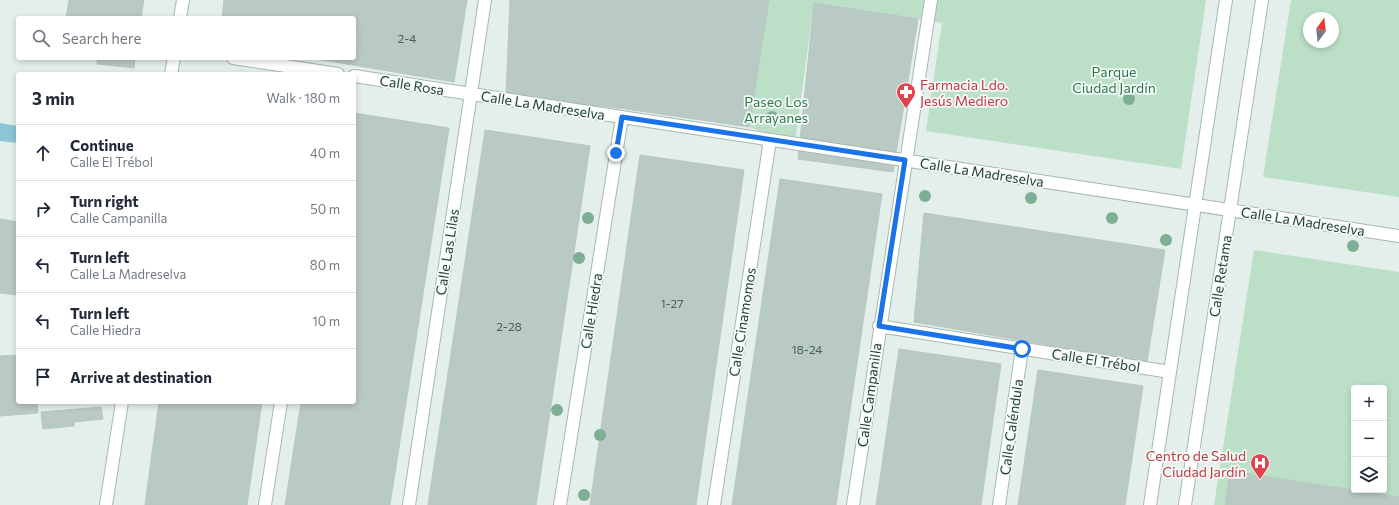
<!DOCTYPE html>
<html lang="en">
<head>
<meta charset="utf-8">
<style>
	:root { --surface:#fff; --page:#f6f6f7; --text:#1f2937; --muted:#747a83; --line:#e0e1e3 }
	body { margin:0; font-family:Commissioner,sans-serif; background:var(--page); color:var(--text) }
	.controls { position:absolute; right:12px; bottom:12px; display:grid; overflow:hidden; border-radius:4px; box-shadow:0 2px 6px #0003 }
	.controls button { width:36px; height:36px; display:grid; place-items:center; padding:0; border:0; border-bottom:1px solid var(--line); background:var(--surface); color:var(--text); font:20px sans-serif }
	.compass { position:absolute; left:1303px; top:12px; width:36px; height:36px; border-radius:50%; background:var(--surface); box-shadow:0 2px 6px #0003; rotate:15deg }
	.stop { position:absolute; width:12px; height:12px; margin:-9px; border:3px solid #1a73e8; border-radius:50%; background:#fff }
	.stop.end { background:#1a73e8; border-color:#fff; box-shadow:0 1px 4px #0008 }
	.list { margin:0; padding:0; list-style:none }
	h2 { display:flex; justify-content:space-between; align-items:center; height:52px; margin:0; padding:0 16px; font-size:17px }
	h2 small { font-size:13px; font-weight:400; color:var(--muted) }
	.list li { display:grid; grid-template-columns:26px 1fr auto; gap:12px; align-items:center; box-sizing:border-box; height:56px; padding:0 16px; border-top:1px solid var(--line) }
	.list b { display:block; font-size:15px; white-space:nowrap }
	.list p { margin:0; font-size:13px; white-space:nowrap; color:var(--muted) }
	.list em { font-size:13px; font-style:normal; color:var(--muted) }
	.icon { flex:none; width:22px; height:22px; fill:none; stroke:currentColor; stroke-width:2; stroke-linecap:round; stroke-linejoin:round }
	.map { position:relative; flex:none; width:1399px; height:505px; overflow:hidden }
	.search { position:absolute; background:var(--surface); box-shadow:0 2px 6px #0003; left:16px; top:16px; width:340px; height:44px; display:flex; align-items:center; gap:10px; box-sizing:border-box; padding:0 14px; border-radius:4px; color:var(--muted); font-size:15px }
	.panel { position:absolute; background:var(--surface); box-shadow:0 2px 6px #0003; left:16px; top:72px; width:340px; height:332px; border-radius:4px }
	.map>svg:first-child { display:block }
	.green { fill:#bce0c7; fill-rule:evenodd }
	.water { fill:#8ac6d5 }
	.building { fill:#b9c9c3; stroke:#b6c8c1 }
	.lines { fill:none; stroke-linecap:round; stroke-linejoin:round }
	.minor-casing { stroke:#a6b7b2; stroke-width:14 }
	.minor { stroke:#fff; stroke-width:12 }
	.tree { fill:#7eae93 }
	.route { stroke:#1a73e8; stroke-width:5 }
	.labels { text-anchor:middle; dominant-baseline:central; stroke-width:3.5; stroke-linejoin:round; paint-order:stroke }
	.number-label { font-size:12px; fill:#48635c }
	.park-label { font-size:14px; fill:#2b794c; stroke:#f5faf8 }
	.health-label { font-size:14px; fill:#be3a42; stroke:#f5faf8; text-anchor:start }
	.street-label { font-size:14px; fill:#22413a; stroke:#f5faf8 }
</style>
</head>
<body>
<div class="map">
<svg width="1399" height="505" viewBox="0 0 1399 505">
	<rect width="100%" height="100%" fill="#e4eeea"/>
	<!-- green -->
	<path class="green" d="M769,0H1206L1181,169L926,131L942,23L814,3L795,143L749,127Z
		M1291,0H1399V197L1263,177ZM1309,18H1333V42H1309Z
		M1254,250L1399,272V497L1354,490H1384V388H1354V490L1230,471L1225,505H1214Z"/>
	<!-- water -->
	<path class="water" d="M0,123L18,126V143L0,141Z"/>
	<!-- building -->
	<path class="building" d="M69,0H144L141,18H66Z
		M224,0H467L454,82L311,58H354V18H222Z
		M510,0H769L749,127L626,109L506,95Z
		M814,3L918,19L893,172L798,159Z
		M97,58H135L134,68L97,64Z
		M354,113L449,128L390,505H285L301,402H354Z
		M485,130L590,146L536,505H428Z
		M640,155L744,170L696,505H590Z
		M780,179L882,194L836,505H732Z
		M924,213L1165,250L1147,362L914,322Z
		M0,219L18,222V295L0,293Z
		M899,349L1001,364L981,505H876Z
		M18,355V402H37L38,413L0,416V356Z
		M1038,370L1143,386L1125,505H1018Z
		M159,402H262L247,505H145Z
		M101,407L103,419L74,422V426L43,429L41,412Z
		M1230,471L1399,497V505H1225Z"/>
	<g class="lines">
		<!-- minor casing -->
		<g class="minor-casing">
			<path id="minor" d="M180,18L183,0
				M233,58L338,74
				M171,74L174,58
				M354,76L1399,236
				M879,326L1170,372
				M106,505L122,402
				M265,505L281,402
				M409,505L485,0
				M560,505L622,117
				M714,505L770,140
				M853,505L931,0
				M999,505L1022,349
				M1150,505L1226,0
				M1185,505L1262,0"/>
		</g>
		<!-- minor -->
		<use href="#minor" class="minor"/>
	</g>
	<!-- trees -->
	<g class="tree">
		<circle cx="1129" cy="99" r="6"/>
		<circle cx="772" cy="117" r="6"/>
		<circle cx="925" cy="196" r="6"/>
		<circle cx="1031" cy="198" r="6"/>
		<circle cx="588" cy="218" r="6"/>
		<circle cx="1112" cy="218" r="6"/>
		<circle cx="1166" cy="240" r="6"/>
		<circle cx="1353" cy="246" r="6"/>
		<circle cx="579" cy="258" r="6"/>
		<circle cx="557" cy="410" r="6"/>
		<circle cx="600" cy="435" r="6"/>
		<circle cx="584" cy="495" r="6"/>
	</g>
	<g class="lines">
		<!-- route -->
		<path class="route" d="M616,153L622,117L905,160L879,326L1022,349"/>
	</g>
	<!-- icons -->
	<defs>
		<g id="pharmacy-pin" transform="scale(1)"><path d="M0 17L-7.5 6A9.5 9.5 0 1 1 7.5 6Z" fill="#e0444e" stroke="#f5faf8"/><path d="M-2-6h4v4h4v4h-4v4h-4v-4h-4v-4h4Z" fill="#fff"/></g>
		<g id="hospital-pin" transform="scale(1)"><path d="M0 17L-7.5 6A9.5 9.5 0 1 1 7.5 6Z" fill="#e0444e" stroke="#f5faf8"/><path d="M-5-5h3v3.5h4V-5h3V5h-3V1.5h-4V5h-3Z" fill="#fff"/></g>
	</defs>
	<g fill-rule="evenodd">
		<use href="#pharmacy-pin" x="906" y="92"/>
		<use href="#hospital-pin" x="1260" y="463"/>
	</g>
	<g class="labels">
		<!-- number labels -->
		<g class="number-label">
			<text x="407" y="38">2-4</text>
			<text x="672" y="303">1-27</text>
			<text x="509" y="326">2-28</text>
			<text x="807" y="349">18-24</text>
		</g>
		<!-- park labels -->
		<g class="park-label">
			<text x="1114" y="71">Parque<tspan x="1114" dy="16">Ciudad Jardín</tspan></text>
			<text x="776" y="101">Paseo Los<tspan x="776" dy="16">Arrayanes</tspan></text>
		</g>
		<!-- health labels -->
		<g class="health-label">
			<text x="920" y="84">Farmacia Ldo.<tspan x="920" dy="16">Jesús Mediero</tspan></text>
			<text x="1246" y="455" text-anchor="end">Centro de Salud<tspan x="1246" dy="16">Ciudad Jardín</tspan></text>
		</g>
		<!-- street labels -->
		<g class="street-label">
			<text transform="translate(412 85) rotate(9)">Calle Rosa</text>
			<text transform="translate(543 105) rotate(9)">Calle La Madreselva</text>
			<text transform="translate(982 172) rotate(9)">Calle La Madreselva</text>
			<text transform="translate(1303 221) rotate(9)">Calle La Madreselva</text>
			<text transform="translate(447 252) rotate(-81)">Calle Las Lilas</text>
			<text transform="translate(1220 276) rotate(-81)">Calle Retama</text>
			<text transform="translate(591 311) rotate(-81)">Calle Hiedra</text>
			<text transform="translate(742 322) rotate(-81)">Calle Cinamomos</text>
			<text transform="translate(1096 360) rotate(9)">Calle El Trébol</text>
			<text transform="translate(869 395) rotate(-82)">Calle Campanilla</text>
			<text transform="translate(1011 427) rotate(-82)">Calle Caléndula</text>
		</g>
	</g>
</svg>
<div class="controls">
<button>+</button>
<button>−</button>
<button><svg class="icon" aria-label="layers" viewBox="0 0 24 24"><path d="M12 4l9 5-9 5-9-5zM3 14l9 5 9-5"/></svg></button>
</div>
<svg class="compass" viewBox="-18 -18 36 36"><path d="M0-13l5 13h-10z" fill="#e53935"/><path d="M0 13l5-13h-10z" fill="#747a83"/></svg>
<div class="stop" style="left:1022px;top:349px"></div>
<div class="stop end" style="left:616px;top:153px"></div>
<div class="search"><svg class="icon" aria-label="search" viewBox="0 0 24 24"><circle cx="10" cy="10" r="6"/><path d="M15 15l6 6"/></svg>Search here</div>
<section class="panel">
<h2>3 min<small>Walk · 180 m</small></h2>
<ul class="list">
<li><svg class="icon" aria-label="ahead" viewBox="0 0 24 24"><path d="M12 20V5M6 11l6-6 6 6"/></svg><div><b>Continue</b><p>Calle El Trébol</p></div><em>40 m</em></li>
<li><svg class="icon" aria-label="right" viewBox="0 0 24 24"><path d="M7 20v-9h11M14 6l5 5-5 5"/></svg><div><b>Turn right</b><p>Calle Campanilla</p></div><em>50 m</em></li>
<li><svg class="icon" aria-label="left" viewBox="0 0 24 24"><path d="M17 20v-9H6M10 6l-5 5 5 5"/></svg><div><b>Turn left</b><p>Calle La Madreselva</p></div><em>80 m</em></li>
<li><svg class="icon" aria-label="left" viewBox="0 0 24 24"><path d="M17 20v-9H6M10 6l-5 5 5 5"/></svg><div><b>Turn left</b><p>Calle Hiedra</p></div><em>10 m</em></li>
<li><svg class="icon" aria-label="arrive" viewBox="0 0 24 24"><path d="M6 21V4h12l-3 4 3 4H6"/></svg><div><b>Arrive at destination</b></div></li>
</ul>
</section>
</div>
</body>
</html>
